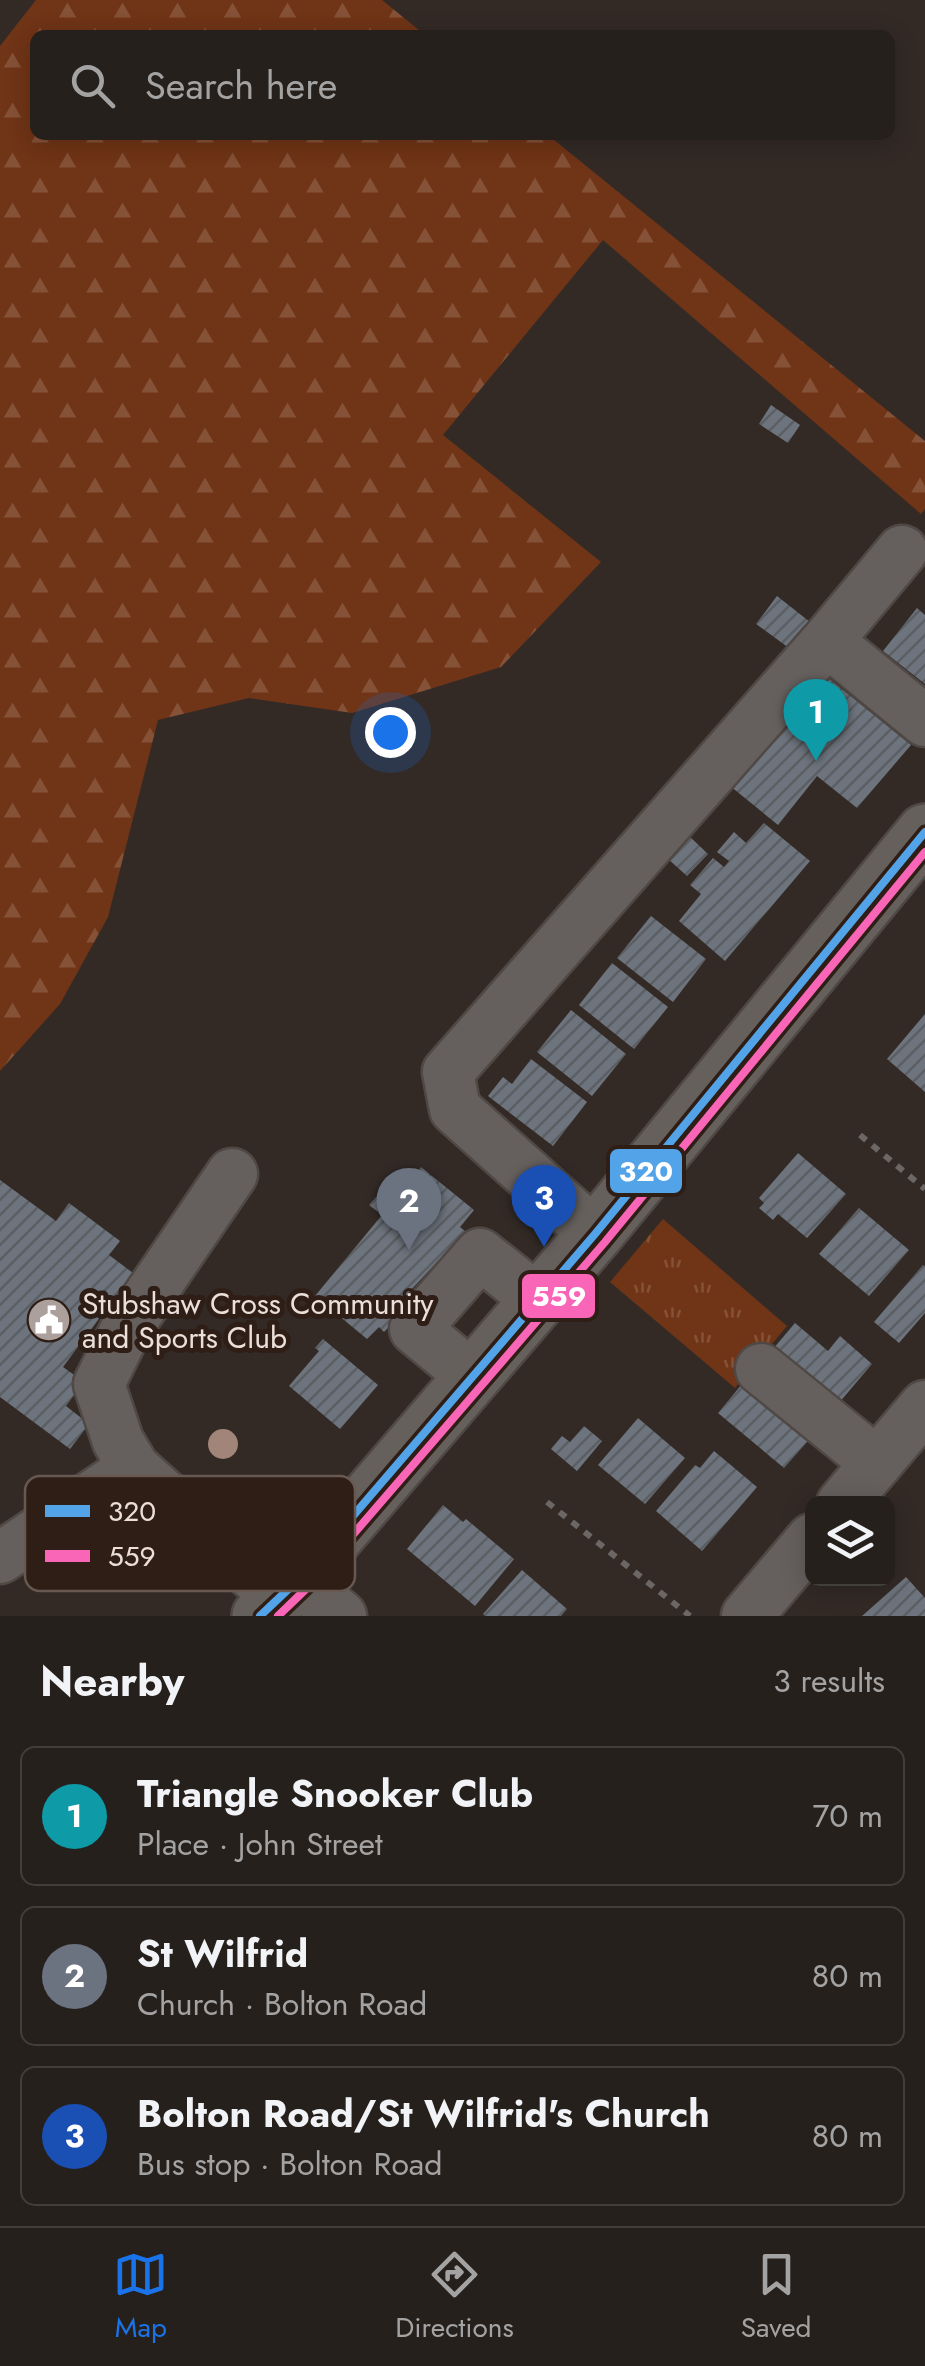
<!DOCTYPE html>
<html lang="en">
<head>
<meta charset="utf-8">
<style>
	:root { --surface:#26201c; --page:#322d29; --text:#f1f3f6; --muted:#a4a3a3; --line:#423e3b; --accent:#1a73e8 }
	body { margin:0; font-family:Jost,sans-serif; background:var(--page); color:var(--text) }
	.controls { position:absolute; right:30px; bottom:30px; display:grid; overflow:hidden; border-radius:15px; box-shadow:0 5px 25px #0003 }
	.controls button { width:90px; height:90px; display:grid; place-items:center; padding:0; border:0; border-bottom:2px solid var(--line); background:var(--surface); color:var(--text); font:50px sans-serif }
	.you { position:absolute; left:390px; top:732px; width:35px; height:35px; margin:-25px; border:8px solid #fff; border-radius:50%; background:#1a73e8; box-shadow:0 0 0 15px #1a73e833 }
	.badge { display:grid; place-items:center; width:65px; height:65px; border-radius:50%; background:var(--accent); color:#fff; font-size:32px; font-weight:700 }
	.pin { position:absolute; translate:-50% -82px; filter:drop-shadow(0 2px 5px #0008) }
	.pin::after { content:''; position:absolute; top:52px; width:35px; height:30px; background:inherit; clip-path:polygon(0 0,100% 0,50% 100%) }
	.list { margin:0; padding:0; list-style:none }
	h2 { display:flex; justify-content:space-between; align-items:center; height:130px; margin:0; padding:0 40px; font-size:42px }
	h2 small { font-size:32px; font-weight:400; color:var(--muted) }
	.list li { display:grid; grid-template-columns:65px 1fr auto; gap:30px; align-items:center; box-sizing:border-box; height:140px; margin:0 20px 20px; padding:0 20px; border:2px solid var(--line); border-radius:15px }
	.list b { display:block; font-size:38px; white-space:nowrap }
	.list p { margin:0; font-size:32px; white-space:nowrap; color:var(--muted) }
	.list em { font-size:32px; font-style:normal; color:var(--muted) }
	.icon { flex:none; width:55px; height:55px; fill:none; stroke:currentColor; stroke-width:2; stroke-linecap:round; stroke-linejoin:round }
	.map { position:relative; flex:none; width:925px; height:1616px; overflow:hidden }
	.search { position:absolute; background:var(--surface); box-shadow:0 5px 25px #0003; left:30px; right:30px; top:30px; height:110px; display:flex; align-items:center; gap:25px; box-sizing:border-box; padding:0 35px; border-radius:15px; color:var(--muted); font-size:38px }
	.sheet { height:610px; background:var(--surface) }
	nav { display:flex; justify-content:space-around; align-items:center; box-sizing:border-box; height:140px; border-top:2px solid var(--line); background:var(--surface); font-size:28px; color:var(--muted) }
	nav a { display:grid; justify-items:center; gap:5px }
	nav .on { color:var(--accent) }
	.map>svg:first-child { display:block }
	.grass { fill:url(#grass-tufts) }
	.forest { fill:url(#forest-firs) }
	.building { fill:url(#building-hatch) }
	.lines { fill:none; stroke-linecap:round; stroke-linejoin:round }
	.minor-casing { stroke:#504844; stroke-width:55 }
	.major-casing { stroke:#504844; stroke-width:60 }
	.path { stroke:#6c6765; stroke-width:6; stroke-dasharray:8 8; stroke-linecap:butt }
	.minor { stroke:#65605d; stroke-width:50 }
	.major { stroke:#66605d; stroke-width:55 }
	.bus-1-casing { stroke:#2f1e16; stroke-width:15 }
	.bus-2-casing { stroke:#2f1e16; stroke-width:15 }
	.bus-1 { stroke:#53a3e8; stroke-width:8 }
	.bus-2 { stroke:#fa66b7; stroke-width:8 }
	.tree { fill:#a08578 }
	.labels { text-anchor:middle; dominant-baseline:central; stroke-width:10; stroke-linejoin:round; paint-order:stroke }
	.poi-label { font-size:30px; fill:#ebdfda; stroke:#2f1e16; text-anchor:start }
	.key { fill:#2f1e16; stroke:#675851; stroke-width:2.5 }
	.key-label { font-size:28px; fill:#ebdfda }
	.line-badge { stroke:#2f1e16; stroke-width:4 }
	.badge-label { font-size:28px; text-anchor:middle; font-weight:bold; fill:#fff }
</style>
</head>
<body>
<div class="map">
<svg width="925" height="1616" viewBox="0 0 925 1616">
	<defs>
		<pattern id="grass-tufts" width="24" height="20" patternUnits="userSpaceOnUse" patternTransform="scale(2.5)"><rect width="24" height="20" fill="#703416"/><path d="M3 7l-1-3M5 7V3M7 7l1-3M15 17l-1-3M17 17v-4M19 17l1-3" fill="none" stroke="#855137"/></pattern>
		<pattern id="forest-firs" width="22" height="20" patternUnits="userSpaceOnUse" patternTransform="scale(2.5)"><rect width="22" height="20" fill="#703416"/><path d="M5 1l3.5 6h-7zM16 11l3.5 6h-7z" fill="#855137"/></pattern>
		<pattern id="building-hatch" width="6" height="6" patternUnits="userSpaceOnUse" patternTransform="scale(2.5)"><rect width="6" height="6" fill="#6d747d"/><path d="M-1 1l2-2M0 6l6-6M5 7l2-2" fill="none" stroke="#5b5e62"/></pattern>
	</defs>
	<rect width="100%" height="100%" fill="#332a26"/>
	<!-- grass -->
	<path class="grass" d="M663,1219L787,1326L735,1388L610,1282Z"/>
	<!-- forest -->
	<path class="forest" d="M36,0H382L425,35H35V135H548L925,441V509L921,514L603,240L443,435L601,562L501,667L352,713L249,698L158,720L108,917L60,1004L0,1071V46Z"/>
	<!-- building -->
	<path class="building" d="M771,405L800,425L788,443L759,424Z
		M777,596L810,622L789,648L756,624Z
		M917,608L925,615V684L883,651Z
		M816,668L911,745L857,808L817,776L778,825L719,777Z
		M764,823L810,861L725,961L679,921L701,894L690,885L713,858L724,867L729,861L717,852L734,832L746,843Z
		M688,835L708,854L687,876L667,858Z
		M651,916L706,959L673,1002L617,958Z
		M612,963L668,1007L634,1049L579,1005Z
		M571,1010L626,1054L592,1096L537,1052Z
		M925,1014V1092L887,1059Z
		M531,1059L587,1102L553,1146L488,1096L503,1077L512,1084Z
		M798,1153L846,1194L807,1238L778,1214L773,1220L759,1208L764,1203L759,1198Z
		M421,1167L474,1210L460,1227L475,1239L451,1269L438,1261L397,1305L405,1310L384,1332L379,1327L367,1339L315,1296L382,1215L369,1205L395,1176L406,1185Z
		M0,1180L56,1221L69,1203L120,1241L109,1255L133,1273L63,1367L84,1382L66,1406L89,1424L70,1449L0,1397Z
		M859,1208L909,1250L869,1296L819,1254Z
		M923,1265L925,1266V1313L899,1343L874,1322Z
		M795,1323L828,1351L840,1336L872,1364L838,1404L773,1349Z
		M323,1339L378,1385L340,1429L289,1386L319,1351L315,1348Z
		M742,1384L808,1441L784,1468L718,1413Z
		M638,1418L685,1458L645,1504L598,1465Z
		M584,1426L602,1441L577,1471L551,1449L562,1436L570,1442Z
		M714,1451L757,1487L702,1551L656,1511L695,1465L700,1468Z
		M443,1505L463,1522L466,1519L514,1559L475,1606L407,1549Z
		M522,1570L567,1609L561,1616H485L483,1614Z
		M906,1577L925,1598V1616H862Z"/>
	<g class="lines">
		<!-- minor casing -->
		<g class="minor-casing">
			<path id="minor" d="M827,641L925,721
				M232,1174L125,1331L99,1384L118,1441L134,1468L279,1598
				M595,1234L455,1109L448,1072L827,641L902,551
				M761,1369L877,1463
				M473,1377L415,1329L480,1254L538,1300
				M842,1504L925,1406
				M0,1558L134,1468
				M298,1580L341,1616
				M747,1616L812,1539"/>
		</g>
		<!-- major casing -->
		<g class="major-casing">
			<path id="major" d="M260,1616L298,1580L595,1234L925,832"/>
		</g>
		<!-- path -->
		<path class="path" d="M860,1135L925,1189
			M547,1502L690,1616"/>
		<!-- minor -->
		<use href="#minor" class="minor"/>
		<!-- major -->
		<use href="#major" class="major"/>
		<!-- bus-1 casing -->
		<g class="bus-1-casing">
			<path id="bus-1" d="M260,1616L298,1580L595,1234L925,832"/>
		</g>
		<!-- bus-2 casing -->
		<g class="bus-2-casing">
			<path id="bus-2" d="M278,1616L307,1588L605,1242L925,852"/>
		</g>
		<!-- bus-1 -->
		<use href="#bus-1" class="bus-1"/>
		<!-- bus-2 -->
		<use href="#bus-2" class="bus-2"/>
	</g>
	<!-- trees -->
	<circle class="tree" cx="223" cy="1444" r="15"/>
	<!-- icons -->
	<defs>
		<g id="civic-disc" transform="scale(2.25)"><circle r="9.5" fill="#aba09b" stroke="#2f1e16"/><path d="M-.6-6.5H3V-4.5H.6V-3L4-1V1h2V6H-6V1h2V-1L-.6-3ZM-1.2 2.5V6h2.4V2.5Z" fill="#fff"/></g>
	</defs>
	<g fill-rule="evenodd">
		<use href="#civic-disc" x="49" y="1320"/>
	</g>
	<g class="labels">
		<!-- poi labels -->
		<g class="poi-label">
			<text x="82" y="1303">Stubshaw Cross Community<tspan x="82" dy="34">and Sports Club</tspan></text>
		</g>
	</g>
	<!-- legend -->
	<rect x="25" y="1476" width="330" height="115" rx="15" class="key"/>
	<rect x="45" y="1505" width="45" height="12" fill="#53a3e8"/>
	<rect x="45" y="1550" width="45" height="12" fill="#fa66b7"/>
	<g class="key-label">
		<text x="108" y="1521">320</text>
		<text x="108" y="1566">559</text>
	</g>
	<g class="line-badge">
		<rect x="608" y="1147" width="76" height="48" rx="10" fill="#53a3e8"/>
		<rect x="520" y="1272" width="77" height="48" rx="10" fill="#fa66b7"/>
	</g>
	<g class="badge-label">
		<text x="646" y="1181">320</text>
		<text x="559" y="1306">559</text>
	</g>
</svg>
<div class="controls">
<button><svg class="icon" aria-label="layers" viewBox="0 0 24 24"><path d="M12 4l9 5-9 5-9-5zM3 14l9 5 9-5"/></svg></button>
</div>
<div class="you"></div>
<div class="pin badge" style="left:816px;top:761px;background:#0f9aa8">1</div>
<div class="pin badge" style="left:409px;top:1250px;background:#6b7280">2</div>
<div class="pin badge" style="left:544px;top:1247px;background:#1a4fb4">3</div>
<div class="search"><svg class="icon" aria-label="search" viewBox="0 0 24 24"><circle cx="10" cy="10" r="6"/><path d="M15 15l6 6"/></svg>Search here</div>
</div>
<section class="sheet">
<h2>Nearby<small>3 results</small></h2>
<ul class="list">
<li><span class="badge" style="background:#0f9aa8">1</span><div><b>Triangle Snooker Club</b><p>Place · John Street</p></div><em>70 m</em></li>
<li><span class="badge" style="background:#6b7280">2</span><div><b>St Wilfrid</b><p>Church · Bolton Road</p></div><em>80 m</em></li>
<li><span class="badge" style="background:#1a4fb4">3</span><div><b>Bolton Road/St Wilfrid's Church</b><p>Bus stop · Bolton Road</p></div><em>80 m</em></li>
</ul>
</section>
<nav>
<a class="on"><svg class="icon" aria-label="map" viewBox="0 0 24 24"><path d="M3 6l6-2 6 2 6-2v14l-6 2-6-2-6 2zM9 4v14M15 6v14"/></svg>Map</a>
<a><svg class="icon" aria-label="directions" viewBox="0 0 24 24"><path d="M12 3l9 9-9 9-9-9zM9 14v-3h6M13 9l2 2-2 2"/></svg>Directions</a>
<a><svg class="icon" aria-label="saved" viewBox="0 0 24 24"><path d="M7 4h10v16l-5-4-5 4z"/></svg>Saved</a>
</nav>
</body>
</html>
